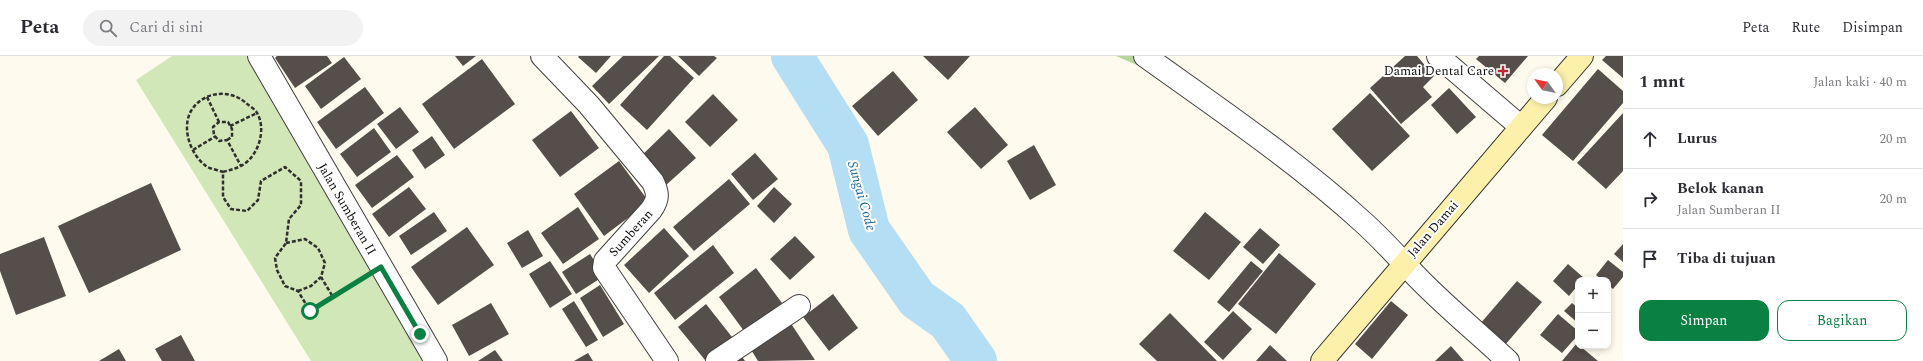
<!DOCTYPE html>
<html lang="id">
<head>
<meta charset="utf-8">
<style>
	:root { --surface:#fff; --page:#f2f2f3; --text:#2b2b33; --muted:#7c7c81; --line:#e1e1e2; --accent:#0b8043 }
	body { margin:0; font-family:Spectral,serif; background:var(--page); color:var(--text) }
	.controls { position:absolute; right:12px; bottom:12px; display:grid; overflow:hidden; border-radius:8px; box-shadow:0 2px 6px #0003 }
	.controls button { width:36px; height:36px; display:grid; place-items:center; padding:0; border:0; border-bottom:1px solid var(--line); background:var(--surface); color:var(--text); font:20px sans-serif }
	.compass { position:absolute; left:1527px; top:12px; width:36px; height:36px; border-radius:50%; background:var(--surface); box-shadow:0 2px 6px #0003; rotate:303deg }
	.stop { position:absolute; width:12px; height:12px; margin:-9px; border:3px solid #0b8043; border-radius:50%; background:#fff }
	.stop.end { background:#0b8043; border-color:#fff; box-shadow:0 1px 4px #0008 }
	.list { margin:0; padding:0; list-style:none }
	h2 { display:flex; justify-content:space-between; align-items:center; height:52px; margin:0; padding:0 16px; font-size:17px }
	h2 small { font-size:13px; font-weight:400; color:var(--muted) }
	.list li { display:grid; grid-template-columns:26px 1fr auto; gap:12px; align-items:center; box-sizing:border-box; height:60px; padding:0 16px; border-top:1px solid var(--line) }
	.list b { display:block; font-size:15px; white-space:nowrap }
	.list p { margin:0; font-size:13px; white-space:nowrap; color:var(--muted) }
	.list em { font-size:13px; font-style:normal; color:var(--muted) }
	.actions { display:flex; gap:8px; padding:12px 16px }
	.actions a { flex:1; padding:9px 0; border:1px solid var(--accent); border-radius:12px; text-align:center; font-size:14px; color:var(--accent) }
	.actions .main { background:var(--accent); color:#fff }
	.icon { flex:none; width:22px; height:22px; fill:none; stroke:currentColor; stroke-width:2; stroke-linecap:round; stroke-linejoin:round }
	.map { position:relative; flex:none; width:1623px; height:305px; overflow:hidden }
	header { display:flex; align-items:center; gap:24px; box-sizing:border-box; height:56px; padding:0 20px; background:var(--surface); border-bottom:1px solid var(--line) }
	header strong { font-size:19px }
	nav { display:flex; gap:22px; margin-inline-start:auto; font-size:14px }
	.search { width:280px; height:36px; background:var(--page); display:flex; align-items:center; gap:10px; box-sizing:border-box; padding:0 14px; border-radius:22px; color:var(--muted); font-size:15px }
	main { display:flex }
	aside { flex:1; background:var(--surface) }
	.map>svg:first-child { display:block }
	.green { fill:#d2e7b8 }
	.forest { fill:#b7d798 }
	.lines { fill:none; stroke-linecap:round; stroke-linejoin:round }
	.river { stroke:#b4def3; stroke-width:42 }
	.building { fill:#554e4a }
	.minor-casing { stroke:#404040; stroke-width:24 }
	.secondary-casing { stroke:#2f2f2f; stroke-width:24 }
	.path { stroke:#2f2f2f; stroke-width:2.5; stroke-dasharray:4 2; stroke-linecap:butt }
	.minor { stroke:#fff; stroke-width:22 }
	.secondary { stroke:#fcf0ab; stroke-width:22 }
	.route { stroke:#0b8043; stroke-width:5 }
	.poi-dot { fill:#b72b36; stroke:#fff; stroke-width:1.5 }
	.labels { text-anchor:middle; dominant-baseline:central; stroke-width:4; stroke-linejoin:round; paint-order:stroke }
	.poi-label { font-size:13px; fill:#0d0d0d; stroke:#fff; text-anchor:end }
	.street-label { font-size:13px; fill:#0d0d0d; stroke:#fff }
	.water-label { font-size:14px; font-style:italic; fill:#1b6799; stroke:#fff }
</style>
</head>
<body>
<header>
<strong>Peta</strong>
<div class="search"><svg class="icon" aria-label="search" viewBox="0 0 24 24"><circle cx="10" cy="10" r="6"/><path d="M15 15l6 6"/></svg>Cari di sini</div>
<nav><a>Peta</a><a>Rute</a><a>Disimpan</a></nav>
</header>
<main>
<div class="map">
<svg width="1623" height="305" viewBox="0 0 1623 305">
	<rect width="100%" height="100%" fill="#fefaed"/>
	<!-- green -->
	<path class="green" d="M172,0H260L429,305H311L136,24Z"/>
	<!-- forest -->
	<path class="forest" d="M1116,0H1150L1137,9Z"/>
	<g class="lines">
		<!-- river -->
		<path class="river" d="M792,0L848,89L869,174L917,243L948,265L976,305"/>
	</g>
	<!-- building -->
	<path class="building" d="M277,0H327L332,7L295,32L275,2Z
		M455,0H476L463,10Z
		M579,0H611L596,17L578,1Z
		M623,0H659L609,48L592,30Z
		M664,0H670L694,22L647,74L620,49Z
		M678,0H714L717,2L699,20Z
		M923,0H970L948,24Z
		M1405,0H1417L1434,20L1423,31L1432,41L1401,68L1370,32Z
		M1479,0H1528L1505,27L1476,3Z
		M1606,0H1623V22L1602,4Z
		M344,1L361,23L321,53L305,30Z
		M482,3L515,48L454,93L422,48Z
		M1598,13L1623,35V47L1573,105L1542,79Z
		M893,15L918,44L878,80L852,50Z
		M365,31L384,57L336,93L317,66Z
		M1449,32L1476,61L1457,78L1431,49Z
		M1370,37L1410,80L1372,115L1332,73Z
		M713,38L738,64L710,91L685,66Z
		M400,51L419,76L396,93L377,68Z
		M975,51L1008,89L981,113L947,76Z
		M571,55L599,92L560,121L532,84Z
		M1623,57V115L1606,133L1577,107Z
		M374,72L391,96L357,121L340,98Z
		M669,73L696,102L665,130L639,102Z
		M432,80L445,99L425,113L412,94Z
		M1034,89L1056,129L1030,144L1007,105Z
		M755,97L778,123L753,144L731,118Z
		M397,99L414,121L372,152L355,129Z
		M619,105L649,146L604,180L574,138Z
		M729,123L750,148L694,195L673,171Z
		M151,127L181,194L89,237L58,170Z
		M409,131L426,153L389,181L372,158Z
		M774,131L792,148L774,167L757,150Z
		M578,151L599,183L563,208L541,177Z
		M434,156L447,175L411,199L399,180Z
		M1205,156L1241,186L1209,224L1173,195Z
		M467,171L494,209L438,249L411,211Z
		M664,172L689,200L649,237L624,209Z
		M1260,172L1280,189L1263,208L1243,191Z
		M528,174L543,200L522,212L507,187Z
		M795,180L815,201L790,224L770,203Z
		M44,181L66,240L16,259L0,215V198Z
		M1623,188V206L1614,198Z
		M713,189L734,217L675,264L654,237Z
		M1279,197L1316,228L1276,278L1238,248Z
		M590,198L604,220L576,238L562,216Z
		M1608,204L1623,216V221L1613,233L1608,229V224H1602L1596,219Z
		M550,205L572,238L550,252L529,218Z
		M1251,205L1263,215L1229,256L1217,246Z
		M1568,208L1584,222L1582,224H1578V229L1569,240L1553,225Z
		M756,212L782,247L744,275L719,241Z
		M1517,225L1542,246L1505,289L1480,268Z
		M600,229L624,268L603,281L580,242Z
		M833,238L858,272L829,295L803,261Z
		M574,245L598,284L586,291L562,253Z
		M1391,245L1408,259L1372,303L1355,288Z
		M491,247L509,278L469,300L452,269Z
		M1572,247L1578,252V267L1564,255Z
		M706,248L732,281L705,304L678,271Z
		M1233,255L1252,273L1223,304L1204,286Z
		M1170,257L1217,305H1157L1139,288Z
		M1558,258L1578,275V279L1562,297L1540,279Z
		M790,266L815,304L758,305L750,292Z
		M181,279L195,305H162L155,293Z
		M1577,287L1578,290H1580L1598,305H1562Z
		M1270,289L1287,305H1256Z
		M1451,290L1464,305H1435Z
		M119,293L126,305H99Z
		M495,294L503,305H478Z
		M588,297L593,305H574Z
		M740,298L745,305H731Z"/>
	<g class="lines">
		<!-- minor casing -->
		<g class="minor-casing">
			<path id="minor" d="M259,0L436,305
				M542,0L589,49L653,126C658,137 659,143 651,154L605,205L604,212L667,305
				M1145,0C1219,53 1296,105 1364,167C1385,186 1403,207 1423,227C1450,254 1480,279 1508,305
				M1438,0L1521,71
				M717,305L799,250"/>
		</g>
		<!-- secondary casing -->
		<g class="secondary-casing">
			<path id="secondary" d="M1557,29L1582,0
				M1322,305L1546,42"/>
		</g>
		<!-- path -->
		<path class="path" d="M207,41L219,66
			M230,70L257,57
			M227,84L232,81V73L228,66H219L213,71L214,79L219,85L227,84L241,110
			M193,94L216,80
			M223,116C229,114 235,113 241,110C258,101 267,74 257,57C255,53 249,50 246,47C229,32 202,36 191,55C181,73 191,99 206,110C210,113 218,114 223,116V141L231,153L247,155L258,144L261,125L285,111L301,125V149L289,163L286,187L275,202L277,214L285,230L298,235L310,255L362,223
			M286,187L305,183L318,192L325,207L321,221L333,241
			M298,235L311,230L321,221"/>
		<!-- minor -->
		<use href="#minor" class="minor"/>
		<!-- secondary -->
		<use href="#secondary" class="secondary"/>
	</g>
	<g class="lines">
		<!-- route -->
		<path class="route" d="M310,255L381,211L420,278"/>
	</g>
	<!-- markers -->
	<path class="poi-dot" d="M1501 9h4v4h4v4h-4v4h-4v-4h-4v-4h4z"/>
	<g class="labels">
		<!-- poi labels -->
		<g class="poi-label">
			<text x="1494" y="15">Damai Dental Care</text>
		</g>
		<!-- street labels -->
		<g class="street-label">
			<text transform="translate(347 153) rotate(60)">Jalan Sumberan II</text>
			<text transform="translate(1433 173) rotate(-49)">Jalan Damai</text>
			<text transform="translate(631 177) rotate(-48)">Sumberan</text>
		</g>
		<!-- water labels -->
		<g class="water-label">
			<text transform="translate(862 140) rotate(74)">Sungai Code</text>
		</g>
	</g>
</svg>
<div class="controls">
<button>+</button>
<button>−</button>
</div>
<svg class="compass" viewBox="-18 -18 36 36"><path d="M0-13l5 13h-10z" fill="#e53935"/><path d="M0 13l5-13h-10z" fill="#7c7c81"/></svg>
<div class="stop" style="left:310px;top:255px"></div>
<div class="stop end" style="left:420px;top:278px"></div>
</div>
<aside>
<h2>1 mnt<small>Jalan kaki · 40 m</small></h2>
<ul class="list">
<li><svg class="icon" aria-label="ahead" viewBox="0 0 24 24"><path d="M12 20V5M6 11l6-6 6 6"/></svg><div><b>Lurus</b></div><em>20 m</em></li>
<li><svg class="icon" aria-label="right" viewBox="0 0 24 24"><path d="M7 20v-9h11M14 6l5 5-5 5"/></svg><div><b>Belok kanan</b><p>Jalan Sumberan II</p></div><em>20 m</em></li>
<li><svg class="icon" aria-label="arrive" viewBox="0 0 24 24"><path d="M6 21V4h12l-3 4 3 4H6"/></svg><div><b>Tiba di tujuan</b></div></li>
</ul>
<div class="actions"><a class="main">Simpan</a><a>Bagikan</a></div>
</aside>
</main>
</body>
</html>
